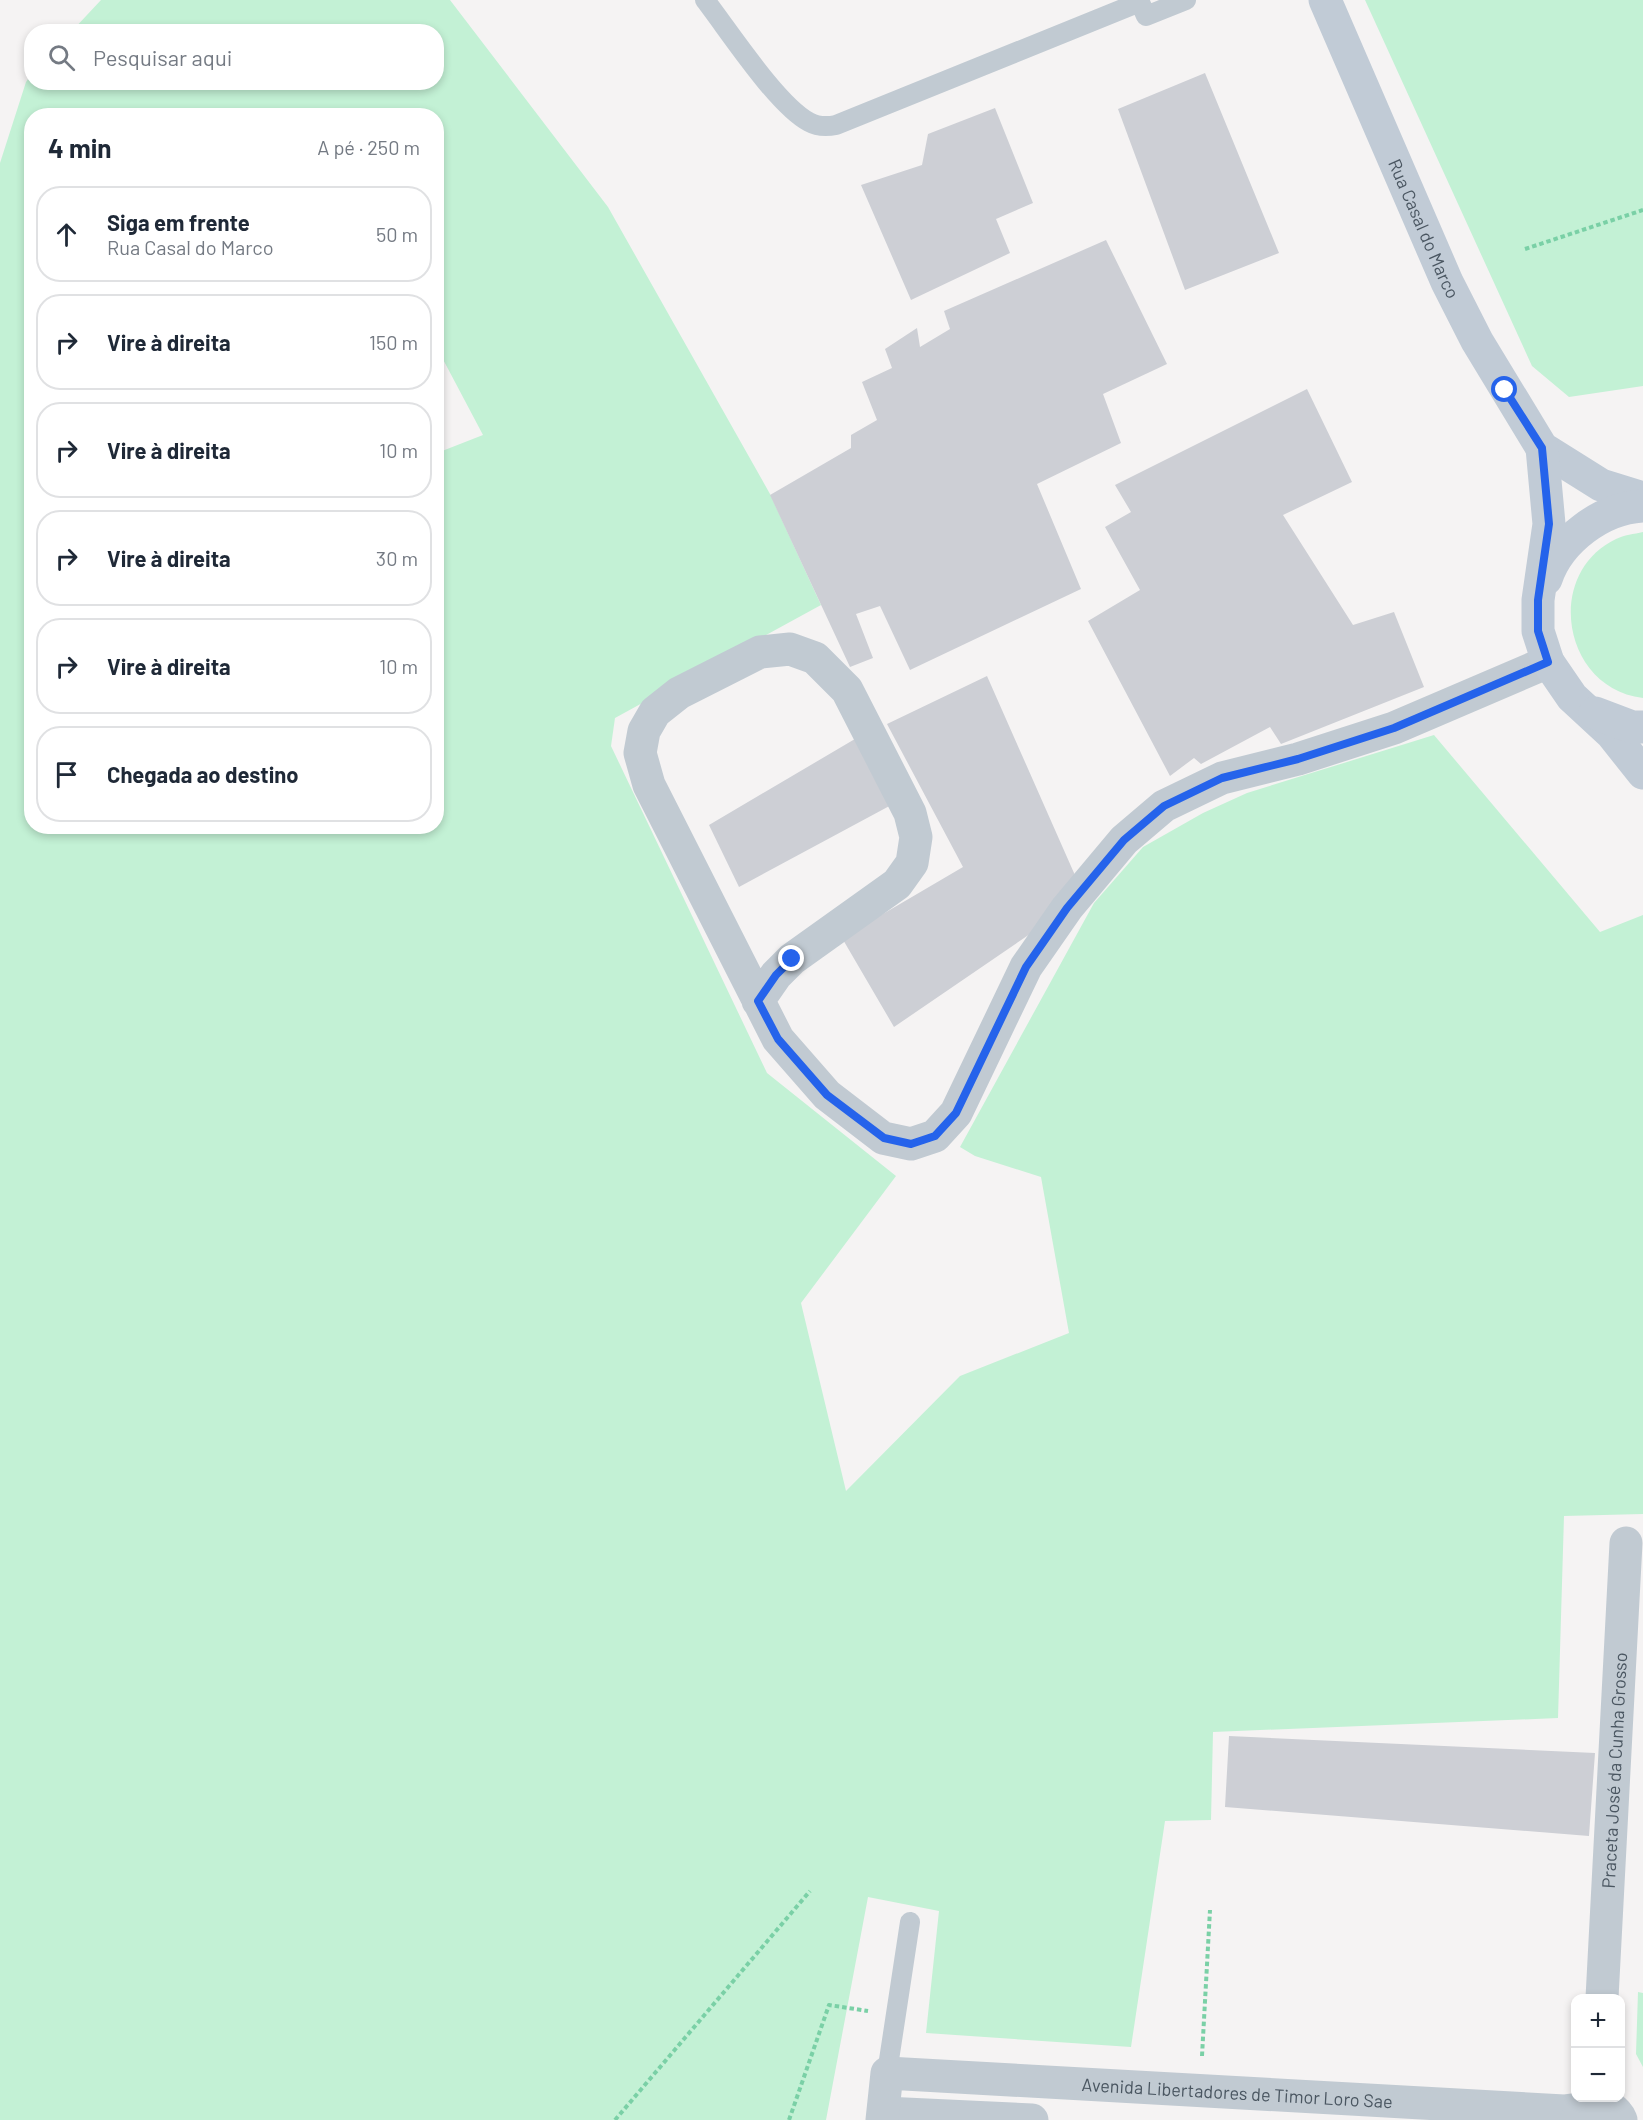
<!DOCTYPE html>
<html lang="pt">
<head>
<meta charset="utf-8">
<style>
	:root { --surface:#fff; --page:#f2f2f3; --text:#1f2937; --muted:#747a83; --line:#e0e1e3 }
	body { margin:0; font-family:Barlow,sans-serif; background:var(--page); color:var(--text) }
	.controls { position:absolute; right:18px; bottom:18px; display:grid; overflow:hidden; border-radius:12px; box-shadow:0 3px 9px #0003 }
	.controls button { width:54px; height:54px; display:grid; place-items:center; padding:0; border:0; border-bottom:2px solid var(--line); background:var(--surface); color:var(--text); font:30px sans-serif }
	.stop { position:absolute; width:18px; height:18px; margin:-14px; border:4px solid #2563eb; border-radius:50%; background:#fff }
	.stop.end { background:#2563eb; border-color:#fff; box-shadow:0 2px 6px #0008 }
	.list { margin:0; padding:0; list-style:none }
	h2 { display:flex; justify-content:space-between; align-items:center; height:78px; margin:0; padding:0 24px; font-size:26px }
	h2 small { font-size:20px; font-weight:400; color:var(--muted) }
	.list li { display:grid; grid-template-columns:39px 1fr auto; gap:18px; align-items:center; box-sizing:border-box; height:96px; margin:0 12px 12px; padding:0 12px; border:2px solid var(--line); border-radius:24px }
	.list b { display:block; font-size:22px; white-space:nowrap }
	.list p { margin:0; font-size:20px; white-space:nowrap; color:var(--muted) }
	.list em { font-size:20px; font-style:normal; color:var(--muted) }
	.icon { flex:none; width:33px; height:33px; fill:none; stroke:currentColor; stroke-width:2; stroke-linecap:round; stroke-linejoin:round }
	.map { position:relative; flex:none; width:1643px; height:2120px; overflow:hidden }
	.search { position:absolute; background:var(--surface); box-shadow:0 3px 9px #0003; left:24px; top:24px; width:420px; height:66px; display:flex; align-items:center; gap:15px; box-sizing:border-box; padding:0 21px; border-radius:24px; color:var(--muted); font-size:22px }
	.panel { position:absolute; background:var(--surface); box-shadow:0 3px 9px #0003; left:24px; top:108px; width:420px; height:726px; border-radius:24px }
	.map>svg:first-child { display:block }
	.green { fill:#c3f1d5; fill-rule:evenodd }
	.building { fill:#cdcfd5 }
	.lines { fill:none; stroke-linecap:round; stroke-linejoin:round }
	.path { stroke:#7ad0a6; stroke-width:4; stroke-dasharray:4.5 3; stroke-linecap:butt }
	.service { stroke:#c1cad2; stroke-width:20 }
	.minor { stroke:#c1cad2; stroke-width:33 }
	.secondary { stroke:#c1cbd6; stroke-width:33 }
	.route { stroke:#2563eb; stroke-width:8 }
	.labels { text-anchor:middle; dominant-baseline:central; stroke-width:4.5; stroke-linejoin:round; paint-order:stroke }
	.street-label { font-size:18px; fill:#4a5661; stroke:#fff }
</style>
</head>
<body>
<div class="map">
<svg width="1643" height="2120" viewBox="0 0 1643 2120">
	<rect width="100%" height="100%" fill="#f5f3f3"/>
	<!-- green -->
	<path class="green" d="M101,0H450L608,207L770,494L821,605L615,718L611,746L767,1073L896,1176L801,1303L846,1491L960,1376L1069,1333L1041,1177L975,1156L960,1147L1094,903L1143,847L1203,813L1247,793L1434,735L1600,932L1643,915V1514L1564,1516L1558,1718L1213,1732L1211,1820L1165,1821L1131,2047L926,2033L939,1911L868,1897L826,2120H0V163L26,82L31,75L32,82H436V32L72,31ZM32,116H436L437,348L483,435L437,453L436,826H32Z
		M1365,0H1643V386L1569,397L1532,366Z
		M1643,532V698C1563,689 1543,574 1616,539C1624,535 1634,534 1643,532Z
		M1638,1992L1643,1993V2067L1636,2054Z"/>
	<!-- building -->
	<path class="building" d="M1205,73L1279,253L1185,290L1118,109Z
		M995,108L1033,203L996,219L1010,253L911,300L861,185L922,165L928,134Z
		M1106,240L1167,364L1103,394L1121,443L1037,484L1081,589L910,670L880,606L856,614L873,658L850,667L770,495L851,448V435L877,420L862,382L892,368L885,349L917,328L920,347L950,329L944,311Z
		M1307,389L1352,482L1283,515L1353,625L1394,612L1424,687L1281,744L1270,727L1201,764L1194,758L1170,776L1088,621L1140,590L1105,527L1131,512L1115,485Z
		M987,676L1078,882L1052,919L894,1027L842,938L963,867L887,724Z
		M860,736L895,803L739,887L709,825Z
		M1229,1736L1595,1753L1589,1836L1225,1807Z"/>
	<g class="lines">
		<!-- path -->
		<path class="path" d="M1525,249L1643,210
			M1202,2056L1210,1910
			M1620,2071H1627
			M615,2120L810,1891
			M789,2120L829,2005L868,2011"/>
		<!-- service -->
		<path class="service" d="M705,0C729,31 777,105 809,122C818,127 826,127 836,125L1140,2
			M1139,0L1146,16L1186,0
			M887,2073L910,1922"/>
		<!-- minor -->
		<g class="minor">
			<path d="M758,1001L776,975L792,959L897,884L912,863L916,837L910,813L847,690L815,658L790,649L760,652L679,693L655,712L644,731L640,753L649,785L778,1039L827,1095L883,1138L911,1144L935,1136L956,1113L1026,967L1067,908L1124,840L1164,806L1222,778L1298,759L1394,728L1548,662"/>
			<path id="s1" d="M1602,1998L1626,1543"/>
			<path d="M884,2113L1032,2120"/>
			<path id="s2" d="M882,2120L887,2073L1564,2111L1586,2108"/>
			<path d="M1576,2120C1586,2103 1612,2099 1621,2120"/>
		</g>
		<!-- secondary -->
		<g class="secondary">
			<path id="s3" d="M1325,0L1447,282L1477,341L1542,448L1601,485L1643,498"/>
			<path d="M1542,448L1549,524L1538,600V631L1548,662L1572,697L1612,734L1643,773"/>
			<path d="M1546,579C1559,540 1602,508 1643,506"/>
			<path d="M1595,713L1632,727H1643"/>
		</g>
	</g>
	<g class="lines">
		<!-- route -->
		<path class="route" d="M792,959L776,975L758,1001L778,1039L827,1095L884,1138L911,1144L935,1136L956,1113L1026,967L1067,908L1124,840L1164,806L1222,778L1298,759L1394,728L1548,662L1538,631V600L1549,524L1542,448L1505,390"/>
	</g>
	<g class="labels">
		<!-- street labels -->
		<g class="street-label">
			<text stroke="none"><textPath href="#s3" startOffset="249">Rua Casal do Marco</textPath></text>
			<text stroke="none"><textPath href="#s1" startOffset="228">Praceta José da Cunha Grosso</textPath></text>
			<text stroke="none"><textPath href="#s2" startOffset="398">Avenida Libertadores de Timor Loro Sae</textPath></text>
		</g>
	</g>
</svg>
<div class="controls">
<button>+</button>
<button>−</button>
</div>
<div class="stop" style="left:1505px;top:390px"></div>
<div class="stop end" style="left:792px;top:959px"></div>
<div class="search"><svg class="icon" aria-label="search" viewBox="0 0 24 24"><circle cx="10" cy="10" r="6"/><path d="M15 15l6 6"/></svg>Pesquisar aqui</div>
<section class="panel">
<h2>4 min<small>A pé · 250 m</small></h2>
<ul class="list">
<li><svg class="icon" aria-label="ahead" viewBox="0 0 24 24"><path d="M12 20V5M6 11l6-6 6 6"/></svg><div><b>Siga em frente</b><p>Rua Casal do Marco</p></div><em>50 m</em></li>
<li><svg class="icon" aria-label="right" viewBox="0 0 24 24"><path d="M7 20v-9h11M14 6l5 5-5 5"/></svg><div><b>Vire à direita</b></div><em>150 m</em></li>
<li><svg class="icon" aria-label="right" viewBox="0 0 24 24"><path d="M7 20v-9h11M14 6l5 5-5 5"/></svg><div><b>Vire à direita</b></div><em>10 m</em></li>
<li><svg class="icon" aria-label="right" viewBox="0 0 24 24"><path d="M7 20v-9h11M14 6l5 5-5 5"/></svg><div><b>Vire à direita</b></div><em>30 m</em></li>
<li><svg class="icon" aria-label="right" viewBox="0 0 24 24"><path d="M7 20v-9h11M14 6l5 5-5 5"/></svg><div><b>Vire à direita</b></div><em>10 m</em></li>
<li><svg class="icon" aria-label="arrive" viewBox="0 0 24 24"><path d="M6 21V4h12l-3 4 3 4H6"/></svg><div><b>Chegada ao destino</b></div></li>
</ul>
</section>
</div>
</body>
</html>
